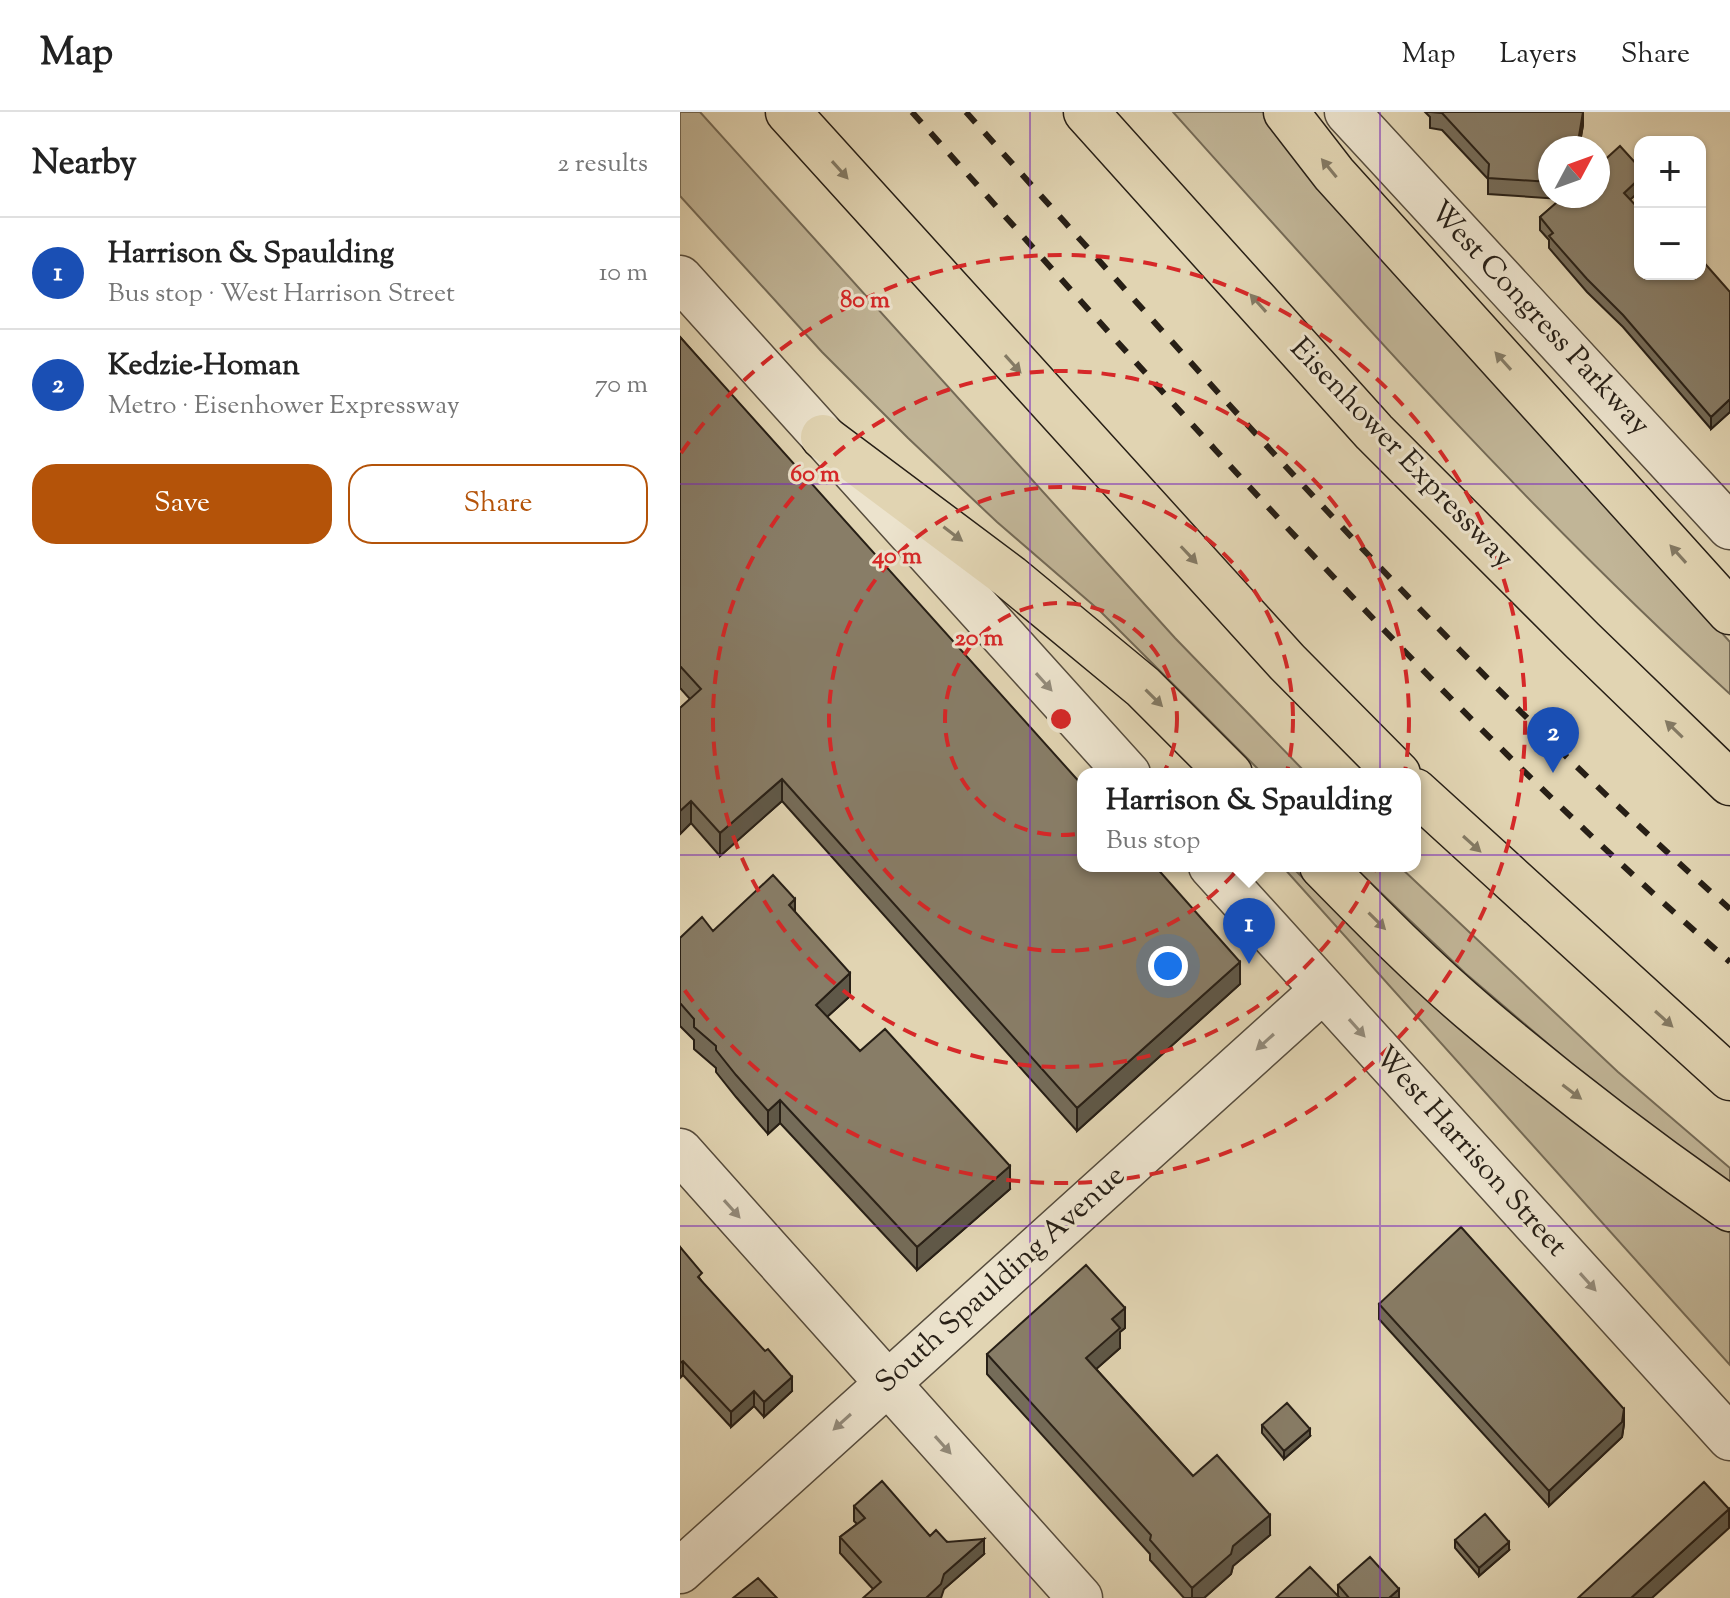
<!DOCTYPE html>
<html lang="en">
<head>
<meta charset="utf-8">
<style>
	:root { --surface:#fff; --page:#f2f2f2; --text:#222; --muted:#767676; --line:#e0e0e0; --accent:#b45309 }
	body { margin:0; font-family:"Sorts Mill Goudy",serif; background:var(--page); color:var(--text) }
	.controls { position:absolute; right:24px; top:24px; display:grid; overflow:hidden; border-radius:16px; box-shadow:0 2px 6px #0004 }
	.controls button { width:72px; height:72px; display:grid; place-items:center; padding:0; border:0; border-bottom:2px solid var(--line); background:var(--surface); color:var(--text); font:40px sans-serif }
	.compass { position:absolute; left:858px; top:24px; width:72px; height:72px; border-radius:50%; background:var(--surface); box-shadow:0 2px 6px #0004; rotate:49deg }
	.you { position:absolute; left:488px; top:854px; width:28px; height:28px; margin:-20px; border:6px solid #fff; border-radius:50%; background:#1a73e8; box-shadow:0 0 0 12px #1a73e833 }
	.badge { display:grid; place-items:center; width:52px; height:52px; border-radius:50%; background:var(--accent); color:#fff; font-size:26px; font-weight:700 }
	.pin { position:absolute; translate:-50% -66px; filter:drop-shadow(0 2px 4px #0008) }
	.pin::after { content:''; position:absolute; top:42px; width:28px; height:24px; background:inherit; clip-path:polygon(0 0,100% 0,50% 100%) }
	.popup { position:absolute; left:397px; top:656px; width:344px; height:104px; box-sizing:border-box; display:grid; place-content:center; border-radius:16px; background:var(--surface); filter:drop-shadow(0 2px 6px #0005); font-size:26px; white-space:nowrap; color:var(--muted) }
	.popup b { font-size:30px; color:var(--text) }
	.popup::after { content:''; position:absolute; left:50%; top:100%; margin-left:-16px; border:16px solid transparent; border-top-color:var(--surface) }
	.list { margin:0; padding:0; list-style:none }
	h2 { display:flex; justify-content:space-between; align-items:center; height:104px; margin:0; padding:0 32px; font-size:34px }
	h2 small { font-size:26px; font-weight:400; color:var(--muted) }
	.list li { display:grid; grid-template-columns:52px 1fr auto; gap:24px; align-items:center; box-sizing:border-box; height:112px; padding:0 32px; border-top:2px solid var(--line) }
	.list b { display:block; font-size:30px; white-space:nowrap }
	.list p { margin:0; font-size:26px; white-space:nowrap; color:var(--muted) }
	.list em { font-size:26px; font-style:normal; color:var(--muted) }
	.actions { display:flex; gap:16px; padding:24px 32px }
	.actions a { flex:1; padding:18px 0; border:2px solid var(--accent); border-radius:24px; text-align:center; font-size:28px; color:var(--accent) }
	.actions .main { background:var(--accent); color:#fff }
	.map { position:relative; flex:none; width:1050px; height:1486px; overflow:hidden }
	header { display:flex; align-items:center; gap:48px; box-sizing:border-box; height:112px; padding:0 40px; background:var(--surface); border-bottom:2px solid var(--line) }
	header strong { font-size:38px }
	nav { display:flex; gap:44px; margin-inline-start:auto; font-size:28px }
	main { display:flex }
	aside { flex:1; background:var(--surface) }
	.map>svg:first-child { display:block }
	.green { fill:#c1b597; stroke:#746a56; stroke-width:2 }
	.lines { fill:none; stroke-linecap:round; stroke-linejoin:round }
	.minor-casing { stroke:#564c3d; stroke-width:47 }
	.highway-casing { stroke:#271f16; stroke-width:47 }
	.minor { stroke:#ece3cd; stroke-width:44 }
	.highway { stroke:#e1d4b2; stroke-width:44 }
	.rail { stroke:#271f16; stroke-width:6; stroke-dasharray:14 14; stroke-linecap:butt }
	.wall { fill:#756c59; stroke:#271f16; stroke-width:2 }
	.shaded-wall { fill:#5f5848; stroke:#271f16; stroke-width:2 }
	.building { fill:#887d67; stroke:#271f16; stroke-width:2 }
	.oneway { fill:#847a64 }
	.oneway2 { fill:#938b7b }
	.grid { fill:none; stroke:#7b2cbf; stroke-width:2; stroke-opacity:0.55 }
	.ring { fill:none; stroke:#d62828; stroke-width:4; stroke-dasharray:14 10 }
	.labels { text-anchor:middle; dominant-baseline:central; stroke-width:6; stroke-linejoin:round; paint-order:stroke }
	.street-label { font-size:30px; fill:#271f16; stroke:#ece3cd }
	.centre { fill:#d62828; stroke:#ece3cd; stroke-width:4 }
	.ring-label { font-size:24px; text-anchor:middle; font-weight:bold; fill:#d62828; stroke:#ece3cd; stroke-width:6; stroke-linejoin:round; paint-order:stroke }
</style>
</head>
<body>
<header>
<strong>Map</strong>
<nav><a>Map</a><a>Layers</a><a>Share</a></nav>
</header>
<main>
<aside>
<h2>Nearby<small>2 results</small></h2>
<ul class="list">
<li><span class="badge" style="background:#1a4fb4">1</span><div><b>Harrison &amp; Spaulding</b><p>Bus stop · West Harrison Street</p></div><em>10 m</em></li>
<li><span class="badge" style="background:#1a4fb4">2</span><div><b>Kedzie-Homan</b><p>Metro · Eisenhower Expressway</p></div><em>70 m</em></li>
</ul>
<div class="actions"><a class="main">Save</a><a>Share</a></div>
</aside>
<div class="map">
<svg width="1050" height="1486" viewBox="0 0 1050 1486">
	<rect width="100%" height="100%" fill="#e1d4b2"/>
	<filter id="stains"><feTurbulence type="fractalNoise" baseFrequency=".0025" numOctaves="4"/><feColorMatrix values="0 0 0 0 .2 0 0 0 0 .09 0 0 0 0 .02 0 0 0 .5 -.17"/></filter>
	<radialGradient id="worn" r=".72"><stop offset=".6" stop-color="#630" stop-opacity="0"/><stop offset="1" stop-color="#630" stop-opacity=".3"/></radialGradient>
	<!-- green -->
	<path class="green" d="M0,0H20L495,526L627,662H583L420,499L317,410L228,326L142,240L0,84Z
		M493,0H586L644,77L1050,530V582C851,401 672,200 493,0Z
		M602,754H611L643,786L990,1079L1050,1121V1253Z
		M673,754H719L938,960L1050,1056V1076L900,965L881,943L785,861Z"/>
	<g class="lines">
		<!-- minor casing -->
		<g class="minor-casing">
			<path id="minor" d="M667,0L1050,415
				M0,166L448,662
				M531,754L1050,1326
				M0,1039L400,1486
				M0,1459L643,878"/>
		</g>
		<!-- highway casing -->
		<g class="highway-casing">
			<path id="highway" d="M108,0L607,550L718,662
				M406,0L694,320L902,528L1050,671
				M606,0L654,62L1050,500
				M143,325L330,465L463,575L550,662
				M735,679L1050,966
				M642,754C693,806 744,858 800,905C880,973 964,1037 1050,1097"/>
		</g>
		<!-- minor -->
		<use href="#minor" class="minor"/>
		<!-- highway -->
		<use href="#highway" class="highway"/>
		<!-- rail -->
		<path class="rail" d="M232,0C494,293 753,591 1050,850
			M286,0C532,274 774,552 1050,797"/>
	</g>
	<!-- wall -->
	<path class="wall" d="M745,0H903V13L899,36H870V84H918L960,56V79L950,87L960,162L1050,180V300L1031,317L943,215L907,180L869,136V128L860,118V105L881,87L808,82V67L762,18L750,16V5Z
		M0,225L560,872L397,1019L102,689L40,744L11,711L0,722V596L10,587L0,576Z
		M115,801L170,884L147,905L180,939L330,1077L237,1158L100,1011L88,1022L56,985L36,960V956L14,937V928L0,914V826Z
		M0,1135L22,1170L112,1279L84,1305L74,1294L51,1315L3,1263Z
		M699,1192L944,1312L942,1325L869,1394L699,1207Z
		M445,1216L440,1220V1236L416,1257L513,1364L590,1423L553,1454L551,1462L524,1486H504L470,1448V1442L307,1262V1242Z
		M582,1313L630,1324L604,1347L582,1321Z
		M174,1394L250,1424L304,1442L264,1477H193L160,1441V1425L177,1412L174,1409Z
		M775,1428L829,1438L799,1464L775,1436Z
		M658,1473L719,1486H596L658,1484Z"/>
	<!-- shaded-wall -->
	<path class="shaded-wall" d="M903,0V13L899,36H897Z
		M960,66V79L944,93V81Z
		M1050,287V300L1031,317V305Z
		M102,667V689L40,744V721Z
		M11,689V711L0,722V699Z
		M115,787V809L109,793Z
		M560,850V872L397,1019V996Z
		M170,861V884L136,915V893Z
		M100,988V1011L88,1022V999Z
		M330,1054V1077L237,1158V1135Z
		M445,1196V1216L440,1220V1236L406,1266V1246L432,1207Z
		M3,1249V1263L0,1266V1251Z
		M112,1265V1279L84,1305V1290Z
		M74,1279V1294L51,1315V1300Z
		M944,1297V1312L942,1325L869,1394V1379Z
		M630,1317V1324L604,1347V1339Z
		M1049,1397V1416L972,1486H951Z
		M590,1403V1423L553,1454L551,1462L524,1486H512V1476L553,1434Z
		M304,1427V1442L264,1477L261,1486H246L264,1462Z
		M829,1430V1438L799,1464V1456Z
		M719,1477V1486H709Z"/>
	<!-- building -->
	<path class="building" d="M751,0H903L897,36H870V70L808,66L809,52L762,1Z
		M940,34L960,56V66L944,81L960,98V162H1020V146L1050,180V287L1031,305L943,203L907,167L869,124L873,121L860,105L884,84H918V54Z
		M0,225L403,674V754H475L560,850L397,996L102,667L40,721L11,689L0,699V596L21,577L0,554Z
		M93,763L115,787L109,793L170,861L136,893L180,939L205,917L330,1054L237,1135L100,988L88,999L56,963L36,938V934L14,915V907L0,891V826L22,805L33,819Z
		M781,1115L944,1297L942,1310L869,1379L699,1192Z
		M0,1135L22,1161L18,1165L85,1239L88,1237L112,1265L84,1290L74,1279L51,1300L3,1249L0,1251Z
		M406,1153L445,1196L432,1207L440,1216L406,1246L513,1364L537,1343L590,1403L553,1434L551,1442L512,1476L470,1428L471,1423L307,1242Z
		M607,1291L630,1317L604,1339L582,1313Z
		M202,1369L250,1424L256,1418L267,1430L304,1427L264,1462L261,1472L246,1486H183L201,1470L160,1425L185,1406L174,1394Z
		M1024,1370L1049,1397L951,1486H898Z
		M805,1402L829,1430L799,1456L775,1428Z
		M690,1445L719,1477L709,1486H669L658,1473Z
		M630,1455L660,1486H596Z
		M78,1466L97,1486H53Z"/>
	<!-- one-way arrows -->
	<defs><path id="oneway-solid" d="M-6-.8H1V-3.2L6.5 0L1 3.2V.8H-6Z" transform="scale(2)"/></defs>
	<g class="oneway">
		<use href="#oneway-solid" transform="translate(649 56) rotate(-129)"/>
		<use href="#oneway-solid" transform="translate(160 58) rotate(48)"/>
		<use href="#oneway-solid" transform="translate(578 191) rotate(-132)"/>
		<use href="#oneway-solid" transform="translate(823 249) rotate(-132)"/>
		<use href="#oneway-solid" transform="translate(333 252) rotate(48)"/>
		<use href="#oneway-solid" transform="translate(273 422) rotate(37)"/>
		<use href="#oneway-solid" transform="translate(998 442) rotate(-132)"/>
		<use href="#oneway-solid" transform="translate(509 443) rotate(47)"/>
		<use href="#oneway-solid" transform="translate(474 586) rotate(45)"/>
		<use href="#oneway-solid" transform="translate(994 617) rotate(-136)"/>
		<use href="#oneway-solid" transform="translate(792 732) rotate(42)"/>
		<use href="#oneway-solid" transform="translate(697 809) rotate(45)"/>
		<use href="#oneway-solid" transform="translate(984 907) rotate(42)"/>
		<use href="#oneway-solid" transform="translate(892 980) rotate(37)"/>
	</g>
	<g class="oneway2">
		<use href="#oneway-solid" transform="translate(364 570) rotate(48)"/>
		<use href="#oneway-solid" transform="translate(677 916) rotate(48)"/>
		<use href="#oneway-solid" transform="translate(585 930) rotate(138)"/>
		<use href="#oneway-solid" transform="translate(52 1097) rotate(48)"/>
		<use href="#oneway-solid" transform="translate(908 1170) rotate(48)"/>
		<use href="#oneway-solid" transform="translate(162 1310) rotate(138)"/>
		<use href="#oneway-solid" transform="translate(263 1333) rotate(48)"/>
	</g>
	<!-- grid -->
	<path class="grid" d="M350,0V1486M700,0V1486M0,372H1050M0,743H1050M0,1114H1050"/>
	<!-- distance rings -->
	<g class="ring">
		<circle cx="381" cy="607" r="116"/>
		<circle cx="381" cy="607" r="232"/>
		<circle cx="381" cy="607" r="348"/>
		<path d="M1 341A464 464 0 1 1 1 873"/>
	</g>
	<g class="labels">
		<!-- street labels -->
		<g class="street-label">
			<text transform="translate(859 207) rotate(47)">West Congress Parkway</text>
			<text transform="translate(721 342) rotate(46)">Eisenhower Expressway</text>
			<text transform="translate(790 1040) rotate(48)">West Harrison Street</text>
			<text transform="translate(321 1168) rotate(-42)">South Spaulding Avenue</text>
		</g>
	</g>
	<circle cx="381" cy="607" r="12" class="centre"/>
	<g class="ring-label">
		<text x="185" y="195">80 m</text>
		<text x="135" y="369">60 m</text>
		<text x="217" y="451">40 m</text>
		<text x="299" y="533">20 m</text>
	</g>
	<rect width="100%" height="100%" filter="url(#stains)"/>
	<rect width="100%" height="100%" fill="url(#worn)"/>
</svg>
<div class="controls">
<button>+</button>
<button>−</button>
</div>
<svg class="compass" viewBox="-18 -18 36 36"><path d="M0-13l5 13h-10z" fill="#e53935"/><path d="M0 13l5-13h-10z" fill="#767676"/></svg>
<div class="you"></div>
<div class="pin badge" style="left:569px;top:852px;background:#1a4fb4">1</div>
<div class="popup"><b>Harrison &amp; Spaulding</b>Bus stop</div>
<div class="pin badge" style="left:873px;top:661px;background:#1a4fb4">2</div>
</div>
</main>
</body>
</html>
